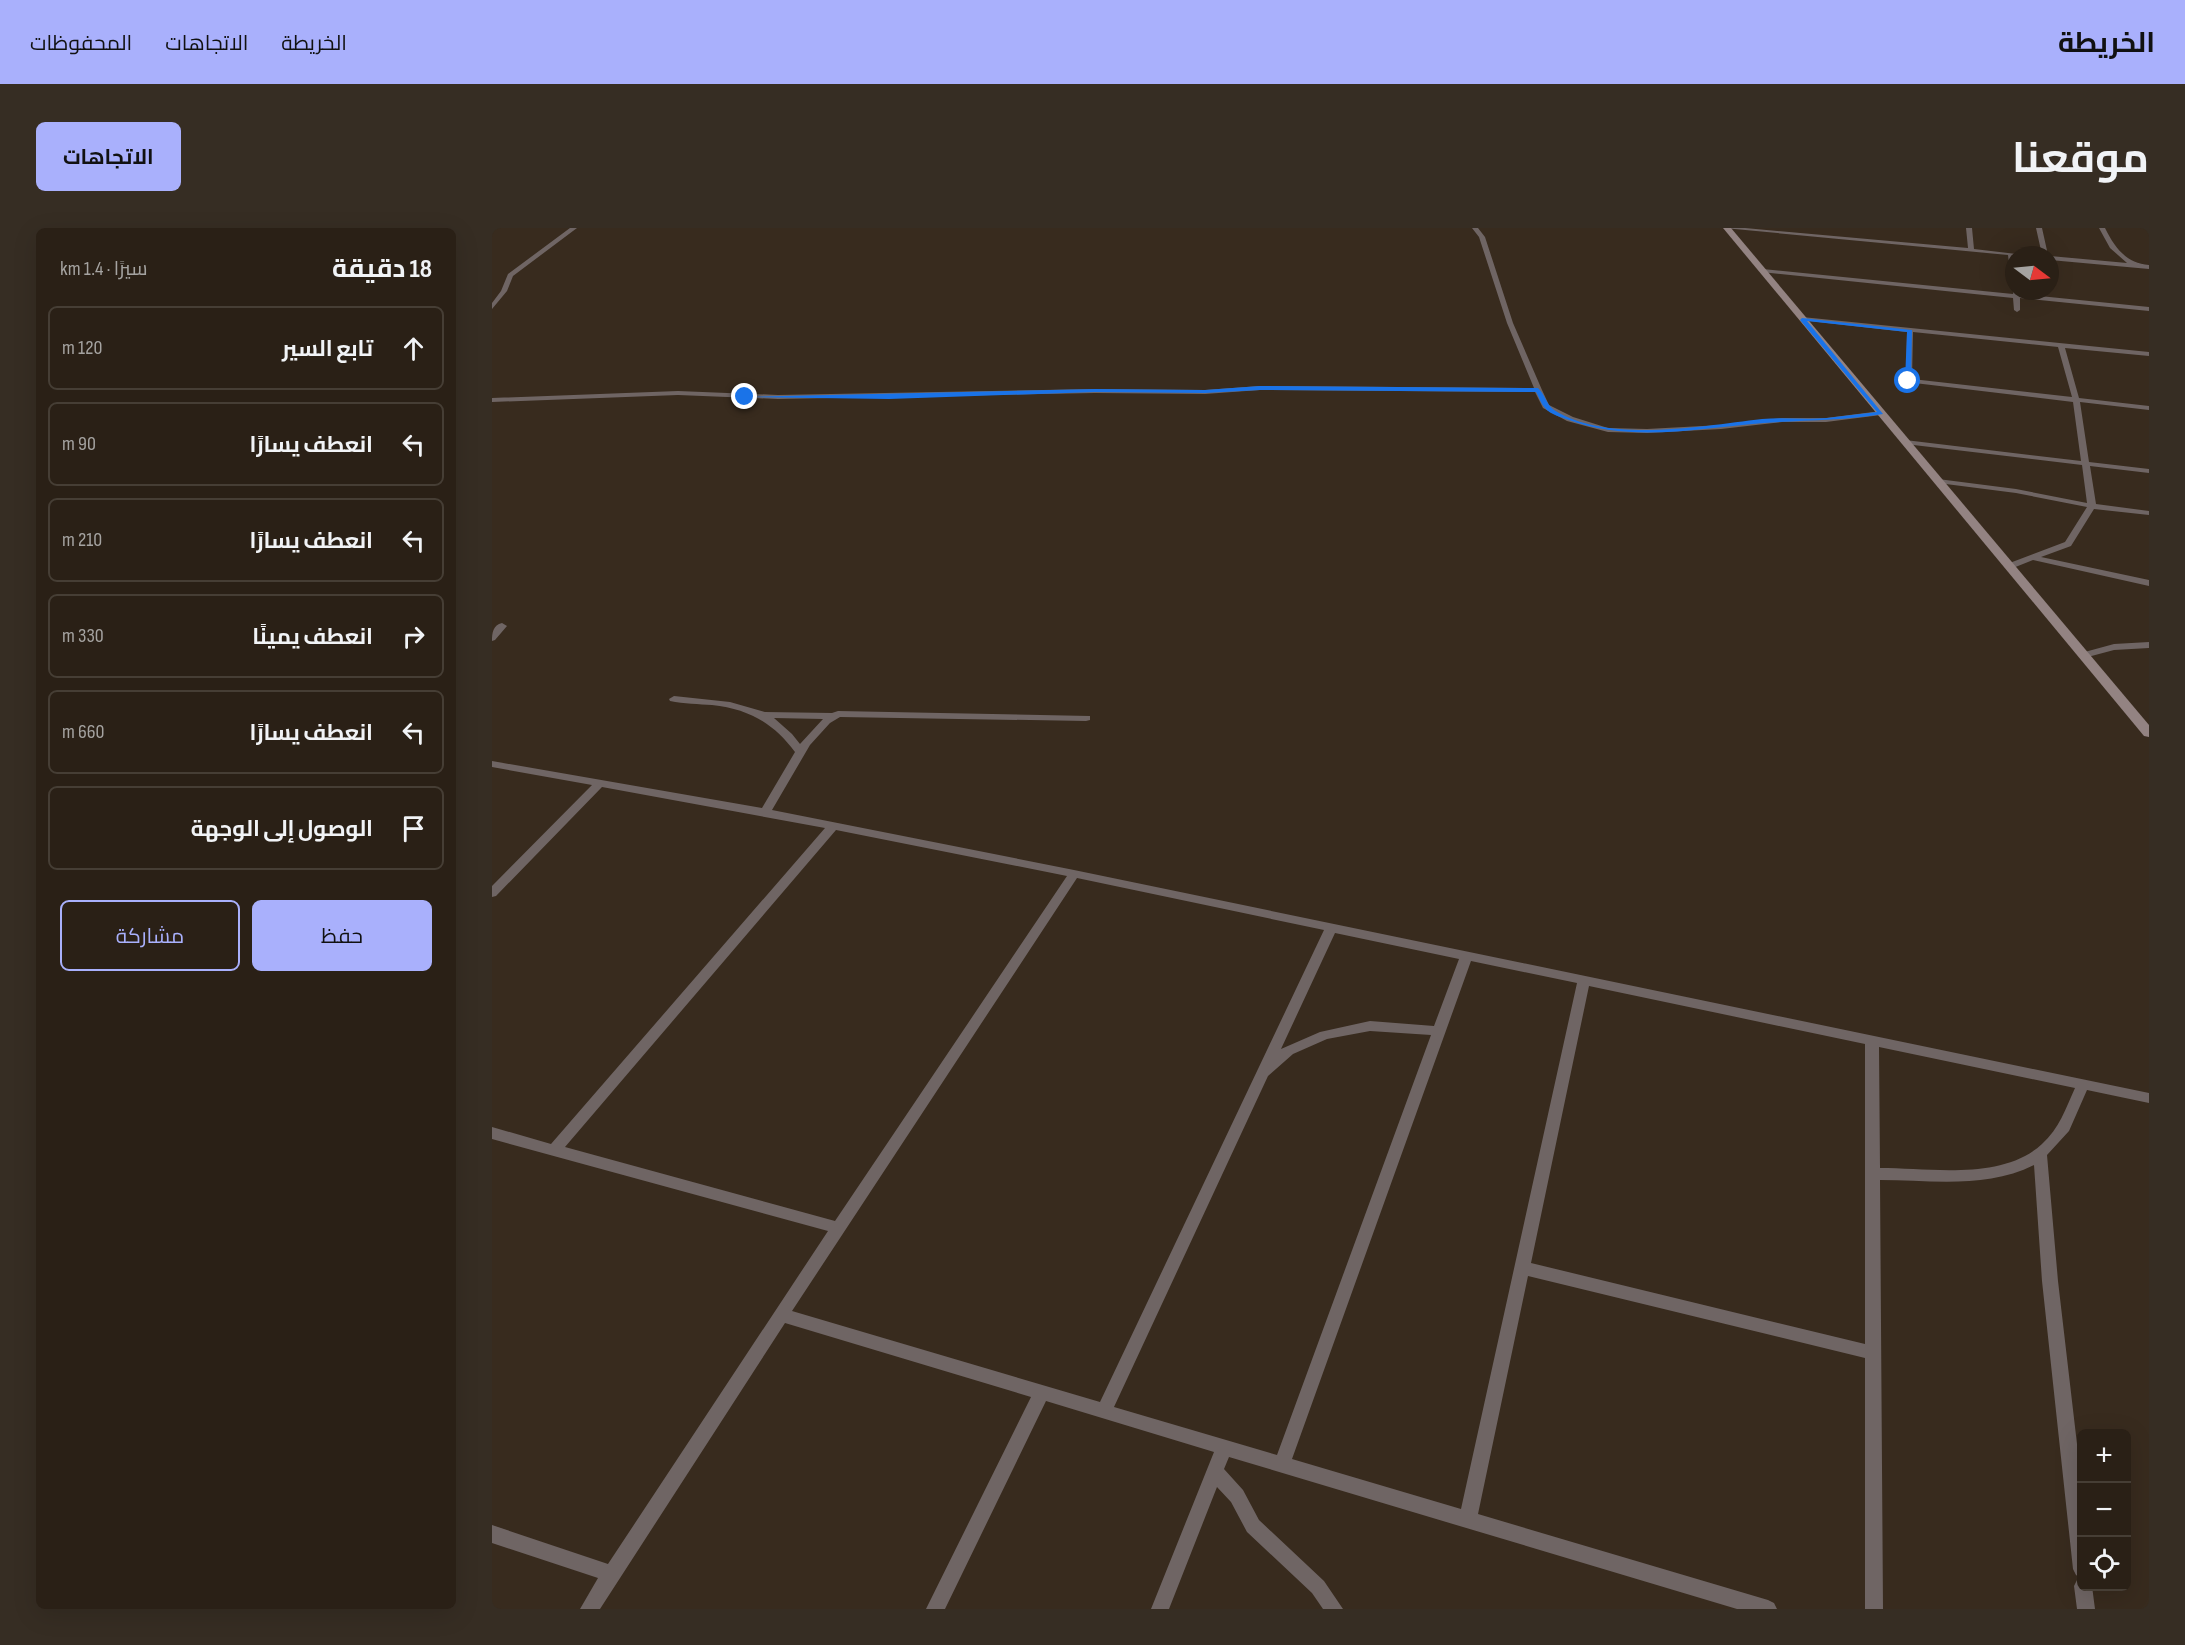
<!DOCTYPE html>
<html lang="ar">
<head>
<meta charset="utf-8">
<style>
	:root { --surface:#2a2016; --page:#362d23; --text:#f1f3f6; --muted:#a5a3a1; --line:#463e35; --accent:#a9b0fc }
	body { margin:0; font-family:"Sofia Sans Condensed",Cairo,sans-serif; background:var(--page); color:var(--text); direction:rtl }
	.controls { position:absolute; right:18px; bottom:18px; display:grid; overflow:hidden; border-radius:9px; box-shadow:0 6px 24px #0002 }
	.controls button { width:54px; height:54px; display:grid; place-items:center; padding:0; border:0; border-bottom:2px solid var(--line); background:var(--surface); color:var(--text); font:30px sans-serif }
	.compass { position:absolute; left:1513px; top:18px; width:54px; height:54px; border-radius:50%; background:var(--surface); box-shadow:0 6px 24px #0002; rotate:106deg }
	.stop { position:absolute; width:18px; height:18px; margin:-14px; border:4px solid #1a73e8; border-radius:50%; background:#fff }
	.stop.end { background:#1a73e8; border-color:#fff; box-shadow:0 2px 6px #0008 }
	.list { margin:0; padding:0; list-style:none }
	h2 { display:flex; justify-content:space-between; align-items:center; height:78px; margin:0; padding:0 24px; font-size:26px }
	h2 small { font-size:20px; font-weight:400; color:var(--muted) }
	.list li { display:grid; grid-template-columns:39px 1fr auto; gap:18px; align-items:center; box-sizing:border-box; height:84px; margin:0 12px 12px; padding:0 12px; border:2px solid var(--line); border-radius:9px }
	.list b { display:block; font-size:22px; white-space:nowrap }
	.list em { font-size:20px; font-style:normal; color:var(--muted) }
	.actions { display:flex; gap:12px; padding:18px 24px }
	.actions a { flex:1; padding:14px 0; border:2px solid var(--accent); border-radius:9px; text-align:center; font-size:21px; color:var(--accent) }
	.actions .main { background:var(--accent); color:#111 }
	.icon { flex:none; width:33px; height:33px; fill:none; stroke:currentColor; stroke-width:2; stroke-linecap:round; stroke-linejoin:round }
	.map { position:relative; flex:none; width:1657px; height:1381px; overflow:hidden; direction:ltr; border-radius:9px }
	header { display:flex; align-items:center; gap:36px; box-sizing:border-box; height:84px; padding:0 30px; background:var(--accent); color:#111 }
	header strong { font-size:28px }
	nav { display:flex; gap:33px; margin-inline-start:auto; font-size:21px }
	.intro { display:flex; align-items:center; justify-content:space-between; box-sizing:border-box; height:144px; padding:0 36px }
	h1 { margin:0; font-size:42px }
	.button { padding:15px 27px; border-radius:9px; background:var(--accent); color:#111; font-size:21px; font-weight:700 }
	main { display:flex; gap:36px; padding:0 36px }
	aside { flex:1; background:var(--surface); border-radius:9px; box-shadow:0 6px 24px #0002 }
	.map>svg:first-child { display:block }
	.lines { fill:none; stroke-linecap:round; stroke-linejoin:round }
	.street { fill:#6f6564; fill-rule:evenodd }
	.secondary { fill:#938382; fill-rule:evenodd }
	.route { fill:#1a73e8 }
</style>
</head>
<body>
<header>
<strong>الخريطة</strong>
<nav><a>الخريطة</a><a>الاتجاهات</a><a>المحفوظات</a></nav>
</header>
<div class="intro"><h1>موقعنا</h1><a class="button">الاتجاهات</a></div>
<main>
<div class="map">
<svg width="1657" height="1381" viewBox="0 0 1657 1381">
	<rect width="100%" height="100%" fill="#382b1e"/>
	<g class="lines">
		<!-- street -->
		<path class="street" d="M78,0H85L21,48L15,63L0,81V75L9,63L16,46Z
			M980,0H986L993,9L1021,95L1050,162L1057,177L1081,189L1116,200L1155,201L1229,197L1290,190H1334L1389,183L1393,185L1389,187L1334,194H1290L1229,201L1155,205L1116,204L1075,193L1051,180L1043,164L768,162L713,166L603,165L286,171L186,167L0,174V170L186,163L286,167L603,161L713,162L768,158L1042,160L1015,95L987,9Z
			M1232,0H1253L1476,20L1474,0H1480L1482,21L1533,27H1522V54L1519,52L1516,27Z
			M1544,0H1550L1556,27H1550Z
			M1607,0H1613C1623,20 1634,35 1657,37V41L1558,32V28L1635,35L1618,20Z
			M1271,41L1521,66L1522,62L1527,63V66L1657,79V83L1528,70V82L1525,84L1522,82L1521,70L1269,44Z
			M1310,89L1657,124V128L1573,120L1587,170L1657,178V182L1588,174L1597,234L1657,241V245L1598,238L1604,276L1657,283V287L1602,281L1579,318L1549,329L1657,352V358L1541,332L1521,340H1515V336L1573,314L1595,279L1524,265L1446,255L1442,253L1446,251L1524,261L1595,275L1590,237L1413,216L1409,214L1413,212L1589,233L1581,174L1414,154L1415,104L1308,92L1307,91ZM1421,104L1566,119L1580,169L1420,151Z
			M10,395L15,398L3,412L0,413C0,405 1,397 10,395Z
			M1657,414V420L1622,422L1592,430L1587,427L1589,425L1622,416Z
			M182,468L238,474L273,484L340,485L346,483L598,488V492L594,493L348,489L338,495L318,517L280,582L582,642L1657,865V875L1595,862L1577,903L1555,927L1566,1053L1590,1259V1358H1600L1603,1381H1585L1582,1358L1585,1352L1589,1350L1584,1347L1581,1341L1550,1053L1542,937C1494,961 1439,952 1388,952L1391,1381H1373V1130L1036,1048L986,1286L1276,1372L1282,1375L1285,1381H1245L737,1229L732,1241L751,1262L767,1292L832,1353L851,1381H831L820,1365L755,1304L739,1274L725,1259L677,1381H659L722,1224L554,1173L453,1381H434L539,1169L293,1095L108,1381H88L106,1350L0,1315V1297L116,1336L336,1003L0,911V899L59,916L333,600L110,559L4,668L0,669V658L100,557L0,539V533L270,580L303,524C281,495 257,481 220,477C207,476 192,476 178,473L177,471ZM282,490L331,491L308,516L300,506ZM344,602L575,648L343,993L73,919ZM585,650L832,702L608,1174L300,1083ZM843,705L967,731L942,798L878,793L828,804L789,821ZM979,733L1085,755L969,1281L800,1231ZM1097,758L1373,816V1116L1039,1035ZM878,803L939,807L785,1227L622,1179L776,848L801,826L835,811ZM1387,819L1583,860C1574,880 1567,901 1550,916C1510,953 1438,940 1388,940Z"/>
		<!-- secondary -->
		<path class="secondary" d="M1231,0H1239L1657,497V509L1652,508Z"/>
	</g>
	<!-- route -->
	<path class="route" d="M1310,90L1420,102L1419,153L1416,155L1413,153L1415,104L1315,93L1391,186C1351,193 1312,192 1272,195C1208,200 1140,215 1077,192C1069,189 1059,187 1053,180C1049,176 1047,169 1044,164L768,162L713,165L603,164L397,171L250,169L603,161L713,162L768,158L1046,160C1053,166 1054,176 1062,182C1116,216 1210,198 1270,191C1291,189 1313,192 1335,190C1351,188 1368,186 1385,184L1308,92Z"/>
</svg>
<div class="controls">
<button>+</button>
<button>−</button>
<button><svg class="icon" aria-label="locate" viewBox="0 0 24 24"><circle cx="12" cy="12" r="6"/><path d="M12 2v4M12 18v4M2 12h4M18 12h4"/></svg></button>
</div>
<svg class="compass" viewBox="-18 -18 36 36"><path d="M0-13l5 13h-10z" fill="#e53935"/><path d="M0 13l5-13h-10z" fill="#a5a3a1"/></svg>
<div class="stop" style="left:1416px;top:153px"></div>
<div class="stop end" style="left:253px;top:169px"></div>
</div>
<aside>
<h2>18 دقيقة<small>سيرًا · 1.4 km</small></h2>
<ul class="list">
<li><svg class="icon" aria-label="ahead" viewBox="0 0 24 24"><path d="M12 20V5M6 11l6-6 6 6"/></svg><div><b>تابع السير</b></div><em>120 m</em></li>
<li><svg class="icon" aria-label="left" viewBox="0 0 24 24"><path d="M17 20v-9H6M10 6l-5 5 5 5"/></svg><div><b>انعطف يسارًا</b></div><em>90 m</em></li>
<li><svg class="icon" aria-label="left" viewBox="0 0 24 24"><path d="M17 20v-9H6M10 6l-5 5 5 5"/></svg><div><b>انعطف يسارًا</b></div><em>210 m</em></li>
<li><svg class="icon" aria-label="right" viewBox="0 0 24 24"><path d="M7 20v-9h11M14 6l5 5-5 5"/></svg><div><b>انعطف يمينًا</b></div><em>330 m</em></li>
<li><svg class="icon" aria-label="left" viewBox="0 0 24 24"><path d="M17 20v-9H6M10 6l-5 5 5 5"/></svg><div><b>انعطف يسارًا</b></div><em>660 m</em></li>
<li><svg class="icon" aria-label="arrive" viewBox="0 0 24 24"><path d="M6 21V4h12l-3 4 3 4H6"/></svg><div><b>الوصول إلى الوجهة</b></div></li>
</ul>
<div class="actions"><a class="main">حفظ</a><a>مشاركة</a></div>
</aside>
</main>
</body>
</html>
